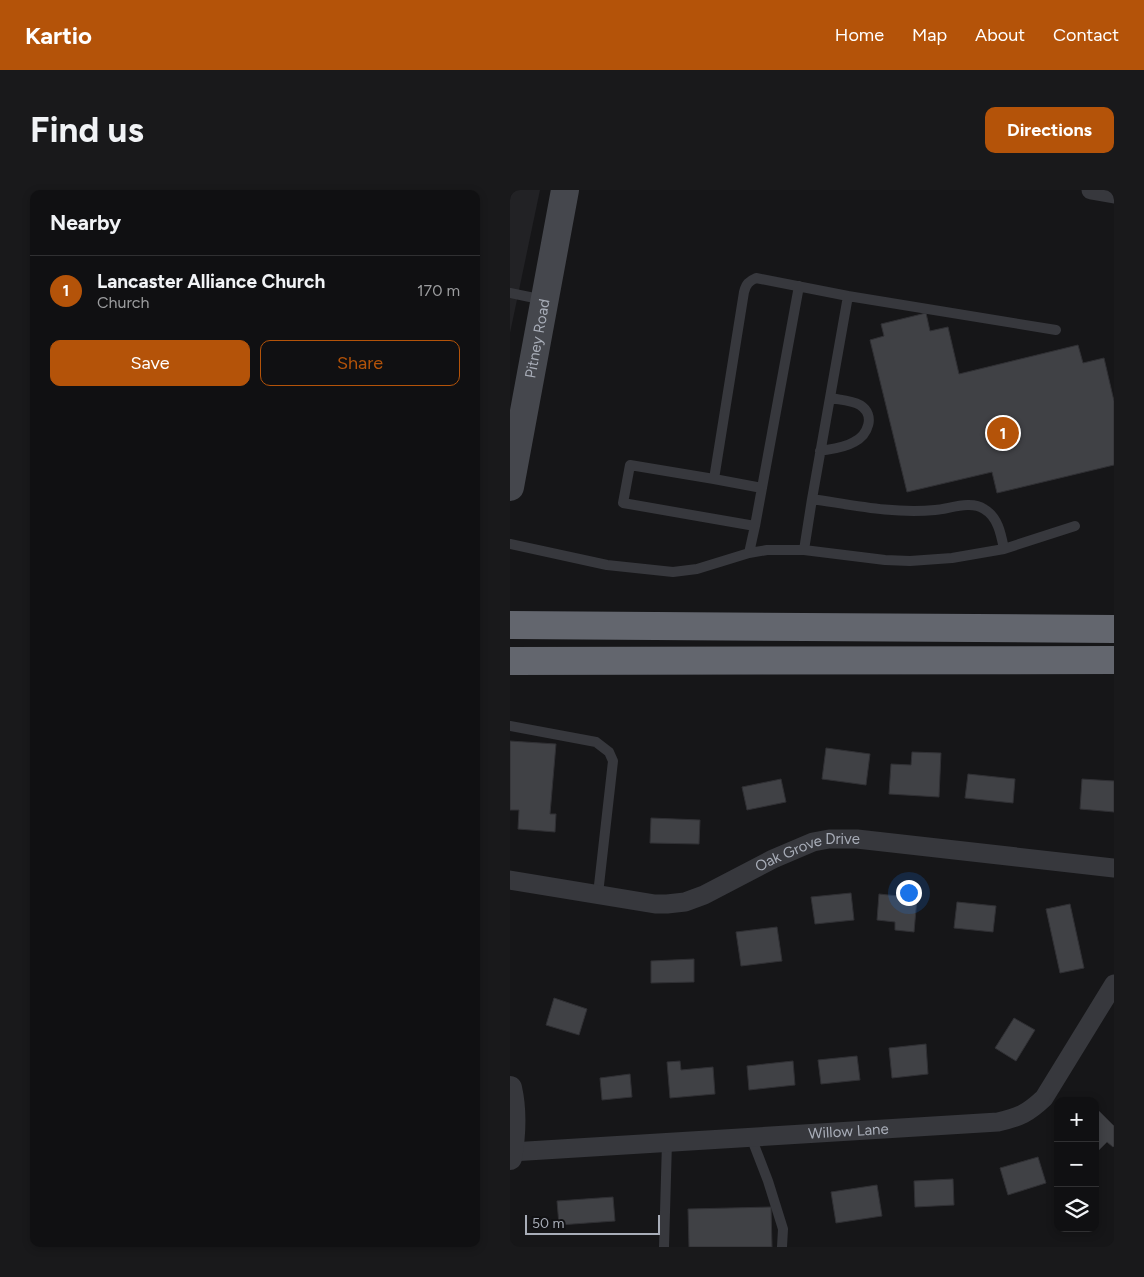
<!DOCTYPE html>
<html lang="en">
<head>
<meta charset="utf-8">
<style>
	:root { --surface:#101012; --page:#19191b; --text:#f1f3f6; --muted:#9c9d9f; --line:#303032; --accent:#b45309 }
	body { margin:0; font-family:Figtree,sans-serif; background:var(--page); color:var(--text) }
	.controls { position:absolute; right:15px; bottom:15px; display:grid; overflow:hidden; border-radius:10px; box-shadow:0 2px 8px #0003 }
	.controls button { width:45px; height:45px; display:grid; place-items:center; padding:0; border:0; border-bottom:1px solid var(--line); background:var(--surface); color:var(--text); font:25px sans-serif }
	.scale { position:absolute; left:15px; bottom:12px; width:135px; box-sizing:border-box; padding-left:5px; border:2px solid #a8adb8; border-top:0; font-size:14px; line-height:18px; white-space:nowrap; color:#a8adb8; -webkit-text-stroke:4px #111113; paint-order:stroke }
	.you { position:absolute; left:398px; top:702px; width:18px; height:18px; margin:-12px; border:4px solid #fff; border-radius:50%; background:#1a73e8; box-shadow:0 0 0 8px #1a73e833 }
	.badge { display:grid; place-items:center; width:32px; height:32px; border-radius:50%; background:var(--accent); color:#fff; font-size:16px; font-weight:700 }
	.pin { position:absolute; translate:-50% -50%; border:2px solid #fff; box-shadow:0 1px 5px #0006 }
	.list { margin:0; padding:0; list-style:none }
	h2 { display:flex; justify-content:space-between; align-items:center; height:65px; margin:0; padding:0 20px; font-size:21px }
	h2 small { font-size:16px; font-weight:400; color:var(--muted) }
	.list li { display:grid; grid-template-columns:32px 1fr auto; gap:15px; align-items:center; box-sizing:border-box; height:70px; padding:0 20px; border-top:1px solid var(--line) }
	.list b { display:block; font-size:19px; white-space:nowrap }
	.list p { margin:0; font-size:16px; white-space:nowrap; color:var(--muted) }
	.list em { font-size:16px; font-style:normal; color:var(--muted) }
	.actions { display:flex; gap:10px; padding:15px 20px }
	.actions a { flex:1; padding:11px 0; border:1px solid var(--accent); border-radius:10px; text-align:center; font-size:18px; color:var(--accent) }
	.actions .main { background:var(--accent); color:#fff }
	.icon { flex:none; width:28px; height:28px; fill:none; stroke:currentColor; stroke-width:2; stroke-linecap:round; stroke-linejoin:round }
	.map { position:relative; flex:none; width:604px; height:1057px; overflow:hidden; border-radius:10px }
	header { display:flex; align-items:center; gap:30px; box-sizing:border-box; height:70px; padding:0 25px; background:var(--accent); color:#fff }
	header strong { font-size:24px }
	nav { display:flex; gap:28px; margin-inline-start:auto; font-size:18px }
	.intro { display:flex; align-items:center; justify-content:space-between; box-sizing:border-box; height:120px; padding:0 30px }
	h1 { margin:0; font-size:35px }
	.button { padding:12px 22px; border-radius:10px; background:var(--accent); color:#fff; font-size:18px; font-weight:700 }
	main { display:flex; gap:30px; padding:0 30px }
	aside { flex:1; background:var(--surface); border-radius:10px; box-shadow:0 2px 8px #0003 }
	.map>svg:first-child { display:block }
	.built { fill:#222225 }
	.building { fill:#404145; stroke:#303034 }
	.lines { fill:none; stroke-linecap:round; stroke-linejoin:round }
	.service { stroke:#37383d; stroke-width:10 }
	.minor { stroke:#37383d; stroke-width:19 }
	.tertiary { stroke:#37383d; stroke-width:24 }
	.secondary { stroke:#45474d; stroke-width:28 }
	.motorway { stroke:#63666e; stroke-width:28 }
	.labels { text-anchor:middle; dominant-baseline:central; stroke-width:4; stroke-linejoin:round; paint-order:stroke }
	.street-label { font-size:15px; fill:#a8adb8; stroke:#111113 }
</style>
</head>
<body>
<header>
<strong>Kartio</strong>
<nav><a>Home</a><a>Map</a><a>About</a><a>Contact</a></nav>
</header>
<div class="intro"><h1>Find us</h1><a class="button">Directions</a></div>
<main>
<aside>
<h2>Nearby<small></small></h2>
<ul class="list">
<li><span class="badge">1</span><div><b>Lancaster Alliance Church</b><p>Church</p></div><em>170 m</em></li>
</ul>
<div class="actions"><a class="main">Save</a><a>Share</a></div>
</aside>
<div class="map">
<svg width="604" height="1057" viewBox="0 0 604 1057">
	<rect width="100%" height="100%" fill="#161618"/>
	<!-- built -->
	<path class="built" d="M0,0H30L0,143Z"/>
	<!-- building -->
	<path class="building" d="M416,123L420,141L438,137L449,184L568,155L573,173L594,168L604,211V275L487,303L482,282L397,302L360,150L374,146L371,134Z
		M0,551L46,554L40,624H46L45,642L8,639L9,620H0Z
		M316,558L360,564L356,595L312,589Z
		M402,562L431,563L429,607L379,604L381,574L401,575Z
		M458,584L505,589L503,613L455,608Z
		M271,589L276,612L237,620L232,597Z
		M572,589L604,591V622L570,619Z
		M141,628L190,630L189,654L140,653Z
		M341,703L344,730L305,734L301,707Z
		M369,704L407,708L404,742L385,740V732L367,730Z
		M447,712L486,716L483,742L444,738Z
		M560,714L574,778L550,783L536,719Z
		M267,737L272,771L231,776L226,742Z
		M184,769V792L141,793V771Z
		M44,808L77,819L69,845L36,835Z
		M504,828L525,840L506,871L485,858Z
		M416,854L418,884L382,888L379,858Z
		M347,866L350,890L311,894L308,870Z
		M170,871L171,880L203,877L205,904L160,908L157,872Z
		M283,871L285,895L239,900L237,876Z
		M120,884L122,907L92,910L90,888Z
		M589,921L604,936V956L603,957L597,952L585,964V924Z
		M528,967L536,993L498,1005L490,978Z
		M443,989L444,1015L405,1017L404,991Z
		M367,995L372,1026L326,1033L321,1002Z
		M103,1007L105,1031L49,1035L47,1011Z
		M261,1017L262,1057H179L178,1019Z"/>
	<g class="lines">
		<!-- service -->
		<path class="service" d="M0,103L34,110
			M338,106L546,140
			M310,261C321,259 334,258 344,252C358,245 366,225 350,215C341,210 330,210 320,208
			M204,289L252,298
			M0,354L97,375L163,382L187,379L239,363L257,360H294L375,370L400,371L442,368L494,359C491,344 488,327 474,319C461,310 439,319 425,320C383,324 343,315 302,309L338,106L246,88C239,91 236,94 234,102L204,289L120,275L113,313L245,336L289,96
			M494,359L565,336
			M294,360L302,309
			M239,363L245,336
			M0,536L86,552L99,562L103,571L88,704
			M241,947L258,991L273,1039L272,1057
			M154,1057L157,952"/>
		<!-- minor -->
		<g class="minor">
			<path d="M581,0L604,4"/>
			<path id="s1" d="M0,690L145,714H157L175,712L194,705L263,669L303,652L319,649H347L604,678"/>
			<path id="s2" d="M1,962L488,932C510,927 518,923 534,908L604,794"/>
		</g>
		<!-- tertiary -->
		<path class="tertiary" d="M0,898C5,920 4,945 0,968"/>
		<!-- secondary -->
		<path class="secondary" id="s3" d="M0,297L55,0"/>
		<!-- motorway -->
		<path class="motorway" d="M0,435L604,439
			M0,471L604,470"/>
	</g>
	<g class="labels">
		<!-- street labels -->
		<g class="street-label">
			<text stroke="none"><textPath href="#s3" startOffset="151">Pitney Road</textPath></text>
			<text stroke="none"><textPath href="#s1" startOffset="311">Oak Grove Drive</textPath></text>
			<text stroke="none"><textPath href="#s2" startOffset="338">Willow Lane</textPath></text>
		</g>
	</g>
</svg>
<div class="controls">
<button>+</button>
<button>−</button>
<button><svg class="icon" aria-label="layers" viewBox="0 0 24 24"><path d="M12 4l9 5-9 5-9-5zM3 14l9 5 9-5"/></svg></button>
</div>
<div class="scale">50 m</div>
<div class="you"></div>
<div class="pin badge" style="left:493px;top:243px">1</div>
</div>
</main>
</body>
</html>
